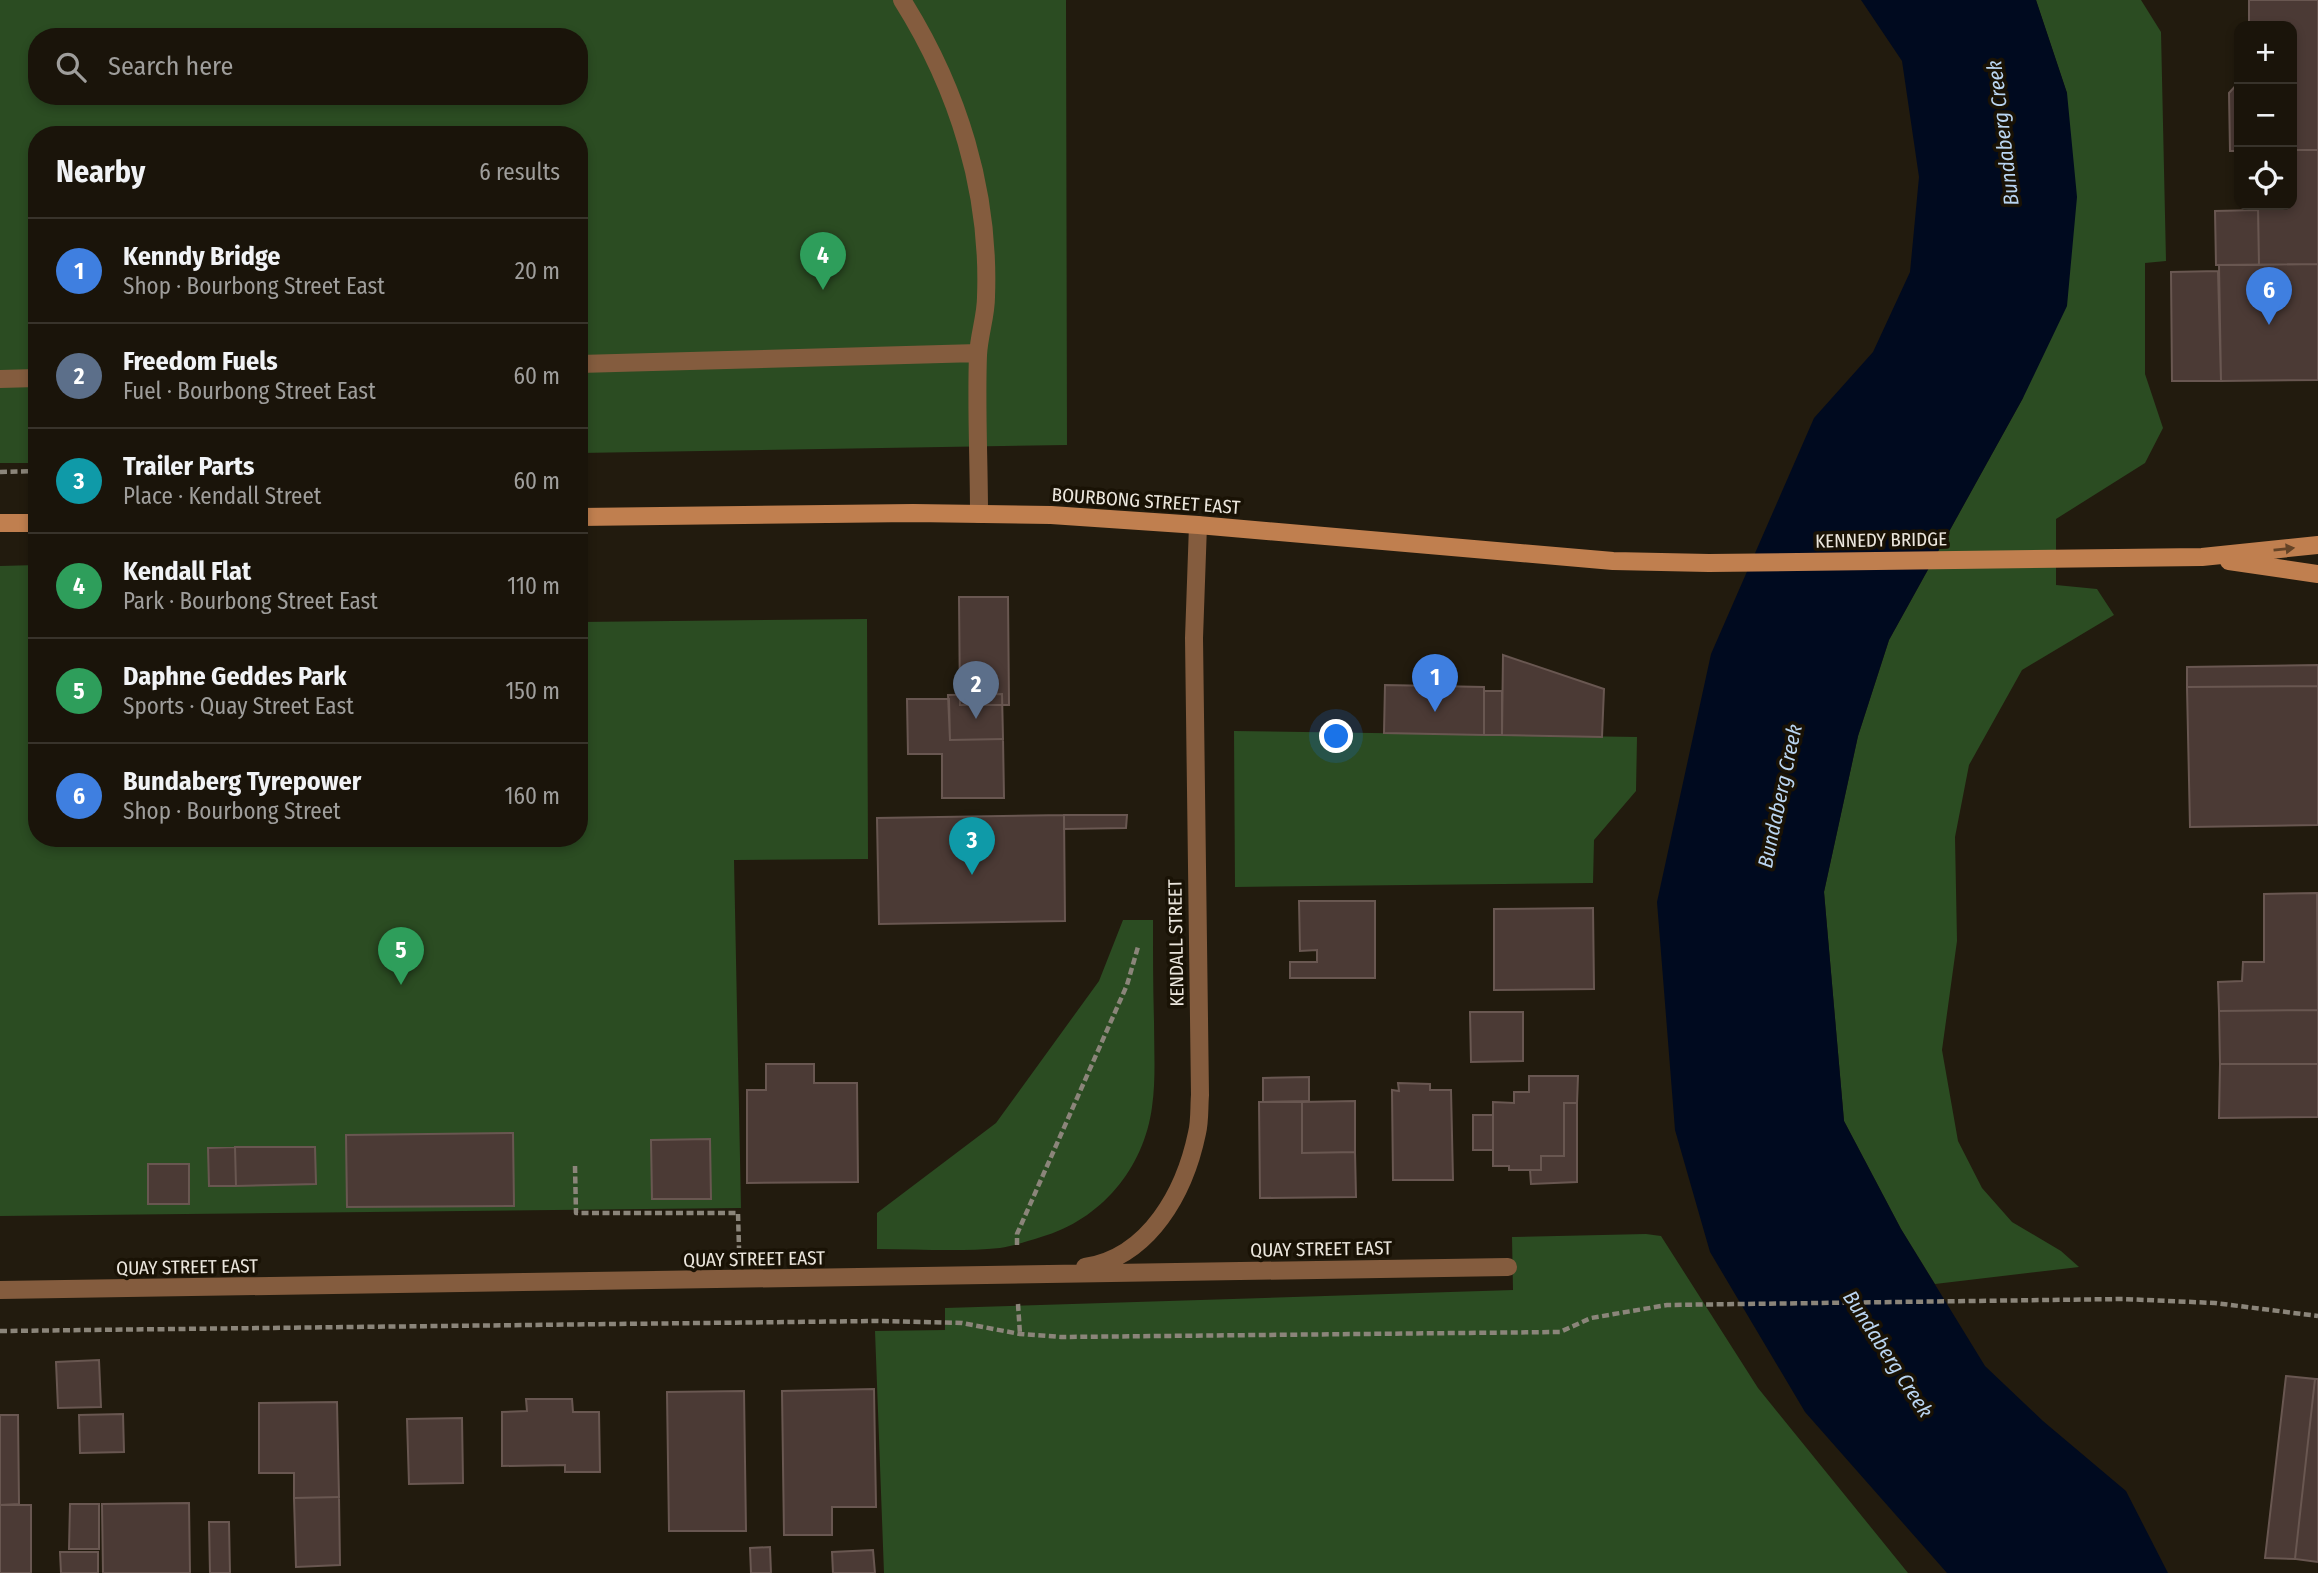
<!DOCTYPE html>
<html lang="en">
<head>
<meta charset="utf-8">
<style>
	:root { --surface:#1a140a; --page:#231d13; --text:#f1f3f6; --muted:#9f9e9c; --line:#38332b; --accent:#a2b2fd }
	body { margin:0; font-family:"Fira Sans Condensed",sans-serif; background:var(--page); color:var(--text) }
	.controls { position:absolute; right:21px; top:21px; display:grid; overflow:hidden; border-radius:14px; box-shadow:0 4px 10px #0003 }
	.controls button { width:63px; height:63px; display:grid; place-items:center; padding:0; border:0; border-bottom:2px solid var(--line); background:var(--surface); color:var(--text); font:35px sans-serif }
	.you { position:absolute; left:1337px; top:737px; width:24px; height:24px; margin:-18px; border:5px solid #fff; border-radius:50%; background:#1a73e8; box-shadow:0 0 0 10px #1a73e833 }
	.badge { display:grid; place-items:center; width:46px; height:46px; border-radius:50%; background:var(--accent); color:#fff; font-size:23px; font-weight:700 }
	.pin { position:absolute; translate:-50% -58px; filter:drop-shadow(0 2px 4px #0008) }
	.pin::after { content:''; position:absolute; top:37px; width:24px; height:21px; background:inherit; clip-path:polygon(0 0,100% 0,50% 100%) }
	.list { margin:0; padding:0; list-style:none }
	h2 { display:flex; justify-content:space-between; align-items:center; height:91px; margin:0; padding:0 28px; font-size:30px }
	h2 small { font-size:23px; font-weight:400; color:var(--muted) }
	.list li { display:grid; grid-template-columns:46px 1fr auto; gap:21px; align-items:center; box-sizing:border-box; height:105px; padding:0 28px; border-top:2px solid var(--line) }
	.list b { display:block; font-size:26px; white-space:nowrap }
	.list p { margin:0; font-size:23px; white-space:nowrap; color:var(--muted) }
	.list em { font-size:23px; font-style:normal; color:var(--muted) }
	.icon { flex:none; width:38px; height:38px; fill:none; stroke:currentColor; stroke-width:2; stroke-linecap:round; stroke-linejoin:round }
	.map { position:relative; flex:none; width:2318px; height:1573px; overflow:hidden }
	.search { position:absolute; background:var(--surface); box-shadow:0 4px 10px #0003; left:28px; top:28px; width:560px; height:77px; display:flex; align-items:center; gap:18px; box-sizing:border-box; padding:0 24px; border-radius:28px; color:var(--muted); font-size:26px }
	.panel { position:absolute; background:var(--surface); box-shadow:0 4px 10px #0003; left:28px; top:126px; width:560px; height:721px; border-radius:28px }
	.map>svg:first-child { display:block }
	.green { fill:#2b4c22; fill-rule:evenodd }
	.water { fill:#000a1f }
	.building { fill:#4b3a35; stroke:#695751; stroke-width:2 }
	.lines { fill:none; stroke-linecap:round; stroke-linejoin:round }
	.path { stroke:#8b857a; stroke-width:4.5; stroke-dasharray:7 3.5; stroke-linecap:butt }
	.service { stroke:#845c3e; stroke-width:18 }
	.minor { stroke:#845c3e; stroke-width:18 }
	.secondary { stroke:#c07f4f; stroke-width:18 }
	.oneway { fill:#644326 }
	.labels { text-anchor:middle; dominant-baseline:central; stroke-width:7; stroke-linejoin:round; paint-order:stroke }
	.street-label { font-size:19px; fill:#ebe6dd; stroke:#191205 }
	.water-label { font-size:21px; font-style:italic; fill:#bad5f1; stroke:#191205 }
</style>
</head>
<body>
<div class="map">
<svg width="2318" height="1573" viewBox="0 0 2318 1573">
	<rect width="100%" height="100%" fill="#221b0e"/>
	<!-- green -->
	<path class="green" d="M0,0H1066L1067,445L579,453V135H37V463H0ZM37,37H579V96H37Z
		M2036,0H2141L2161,32L2166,261L2145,263V374L2163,428L2145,463L2056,519V585L2097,589L2114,615L2022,670L1969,765L1955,837L1957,941L1942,1050L1958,1141L1982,1188L2012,1222L2061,1251L2079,1267L1935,1284L1901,1229L1844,1121L1824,892L1858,736L1889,640L2023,398L2067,93Z
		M37,565V838H579V622L867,619L868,859L734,860L741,1208L0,1216V566Z
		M1234,731L1637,737L1636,791L1594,840L1593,883L1235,887Z
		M1123,920H1153C1153,954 1153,987 1154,1021C1154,1050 1156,1079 1152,1107C1144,1168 1101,1220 1041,1237C1028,1241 1013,1246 1000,1248C959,1252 917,1249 877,1249V1213L996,1123L1099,981Z
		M1646,1234L1661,1236L1758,1388L1908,1573H884L875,1331L945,1330V1308L1513,1290L1512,1237Z"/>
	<!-- water -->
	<path class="water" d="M1861,0H2036L2067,93L2077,197L2067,306L2023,398L1889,640L1858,736L1824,892L1844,1121L1901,1229L1985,1366L2043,1421L2126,1491L2168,1573H1947L1805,1412L1710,1252L1675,1130L1657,902L1711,654L1814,418L1873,352L1910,272L1919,177L1902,61Z"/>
	<!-- building -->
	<path class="building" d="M2249,0H2318V150H2292V26H2249Z
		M2239,82V151H2230L2229,93Z
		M2292,150H2318V264L2259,265L2258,205H2292Z
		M2258,210L2259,265H2216L2215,211Z
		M2318,264V380L2221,381L2219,265Z
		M2218,271L2221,381H2172L2171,272Z
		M959,597H1008L1009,705H960Z
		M1503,655L1604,689L1602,737L1502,735Z
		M2318,665V686L2187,687V667Z
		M1385,685L1484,687V735L1384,733Z
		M2318,686V825L2190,827L2187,687Z
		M1484,691H1502V735H1484Z
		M1002,694L1003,739L950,740L948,695Z
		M907,699H949L950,740L1003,739L1004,798H942V754H908Z
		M1064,815L1065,921L879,924L877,818Z
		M1064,815H1127L1126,828L1064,829Z
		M2317,893L2318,1010L2219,1011L2218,982L2242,981L2243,962H2264V894Z
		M1299,901H1375V978H1290V962H1317V950L1300,951Z
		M1593,908L1594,989L1494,990V909Z
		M2318,1010V1064H2220L2219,1011Z
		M1470,1012H1523V1061L1471,1062Z
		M2318,1020V1117L2219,1118L2220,1064H2318Z
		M766,1064H814V1083H857L858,1182L747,1183V1090H766Z
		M1529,1076H1578L1577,1103H1564V1156H1541V1170H1509V1166H1493V1102L1514,1103V1092H1529Z
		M1309,1077V1101L1263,1102V1078Z
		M1398,1083L1430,1084V1090H1451L1453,1180H1393L1392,1090L1399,1091Z
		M1355,1101V1152L1302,1153V1102Z
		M1259,1102H1302V1153L1355,1152L1356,1197L1260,1198Z
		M1564,1103H1577V1182L1531,1184L1530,1170H1541V1156H1564Z
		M1473,1115H1493V1150H1473Z
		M513,1133L514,1206L347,1207L346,1135Z
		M710,1139L711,1199H652L651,1140Z
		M235,1147H315L316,1184L236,1186Z
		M235,1147L236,1186H209L208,1148Z
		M148,1164H189V1204H148Z
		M99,1360L101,1407L58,1408L56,1362Z
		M2286,1376L2315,1379L2295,1559L2265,1558Z
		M2315,1379H2318V1562L2295,1559Z
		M874,1389L876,1507H832V1535H784L782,1391Z
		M744,1391L746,1531H669L667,1392Z
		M526,1399H572L573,1412H599L600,1472H565V1465L502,1466V1412L527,1411Z
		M337,1402L339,1497L294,1498V1473H259V1403Z
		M123,1414L124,1452L80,1453L79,1415Z
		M0,1415H18L19,1504L0,1505Z
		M462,1418L463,1483L409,1484L407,1419Z
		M339,1497L340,1565L296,1567L294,1498Z
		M189,1503L190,1573H103L102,1504Z
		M70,1504H99V1549H69Z
		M0,1505H31V1573H0Z
		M209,1522H229L230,1573H210Z
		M770,1547L771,1573H751L750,1548Z
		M873,1550L875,1573H833L832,1552Z
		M60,1552H98V1573H61Z"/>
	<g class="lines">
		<!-- path -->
		<path class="path" d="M0,472L37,471
			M575,1166L576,1213H738L739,1248
			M1017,1245V1234L1127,985L1138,947
			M1018,1304L1020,1334
			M0,1331L878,1321L962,1323L1020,1334L1061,1337L1560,1332L1591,1318L1667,1305L2123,1299L2215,1303L2318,1316"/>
		<!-- service -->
		<path class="service" d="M902,0C958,89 990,191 986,297C986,316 979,335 978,355C976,407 979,461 979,514
			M579,364L978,353
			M0,379L37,378"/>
		<!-- minor -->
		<path class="minor" d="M1085,1267C1150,1257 1185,1191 1197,1133C1200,1121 1199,1107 1200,1095L1194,638L1198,525
			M0,1290L1508,1267"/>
		<!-- secondary -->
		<path class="secondary" d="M579,517L913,513L1051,515L1198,525L1613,561L1709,563L2202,557L2318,545
			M0,523H37
			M2229,561L2318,574"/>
	</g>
	<!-- one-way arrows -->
	<defs><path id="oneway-solid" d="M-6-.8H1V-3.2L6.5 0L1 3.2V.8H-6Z" transform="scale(1.75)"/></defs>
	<use class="oneway" href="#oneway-solid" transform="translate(2284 549) rotate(-6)"/>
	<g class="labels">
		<!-- street labels -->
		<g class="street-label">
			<text transform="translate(1146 501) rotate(4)">BOURBONG STREET EAST</text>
			<text transform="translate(1881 540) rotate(-1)">KENNEDY BRIDGE</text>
			<text transform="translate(1176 943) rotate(-91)">KENDALL STREET</text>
			<text transform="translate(1321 1249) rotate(-1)">QUAY STREET EAST</text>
			<text transform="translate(754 1259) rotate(-1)">QUAY STREET EAST</text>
			<text transform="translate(187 1267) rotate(-1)">QUAY STREET EAST</text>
		</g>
		<!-- water labels -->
		<g class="water-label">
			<text transform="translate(2003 133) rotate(-97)">Bundaberg Creek</text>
			<text transform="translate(1780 796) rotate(-78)">Bundaberg Creek</text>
			<text transform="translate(1888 1354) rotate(57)">Bundaberg Creek</text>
		</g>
	</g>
</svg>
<div class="controls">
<button>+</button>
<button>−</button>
<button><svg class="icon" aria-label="locate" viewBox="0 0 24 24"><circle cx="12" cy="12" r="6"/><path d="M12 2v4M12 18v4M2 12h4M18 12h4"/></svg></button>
</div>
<div class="you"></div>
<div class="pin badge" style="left:1435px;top:712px;background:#3f7fe0">1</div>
<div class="pin badge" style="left:976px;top:719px;background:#5c6f8a">2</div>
<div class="pin badge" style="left:972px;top:875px;background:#0f9aa8">3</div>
<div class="pin badge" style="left:823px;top:290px;background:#2e9e5b">4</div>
<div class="pin badge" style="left:401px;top:985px;background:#2e9e5b">5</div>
<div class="pin badge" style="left:2269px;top:325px;background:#3f7fe0">6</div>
<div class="search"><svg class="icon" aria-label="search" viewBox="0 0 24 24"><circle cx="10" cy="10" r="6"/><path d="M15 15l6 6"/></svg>Search here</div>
<section class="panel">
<h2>Nearby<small>6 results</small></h2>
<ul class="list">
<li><span class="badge" style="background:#3f7fe0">1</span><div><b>Kenndy Bridge</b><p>Shop · Bourbong Street East</p></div><em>20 m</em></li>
<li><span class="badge" style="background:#5c6f8a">2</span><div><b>Freedom Fuels</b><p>Fuel · Bourbong Street East</p></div><em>60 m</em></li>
<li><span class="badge" style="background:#0f9aa8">3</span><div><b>Trailer Parts</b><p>Place · Kendall Street</p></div><em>60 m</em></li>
<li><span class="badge" style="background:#2e9e5b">4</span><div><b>Kendall Flat</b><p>Park · Bourbong Street East</p></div><em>110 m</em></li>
<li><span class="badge" style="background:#2e9e5b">5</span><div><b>Daphne Geddes Park</b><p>Sports · Quay Street East</p></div><em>150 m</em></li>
<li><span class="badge" style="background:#3f7fe0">6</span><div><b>Bundaberg Tyrepower</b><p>Shop · Bourbong Street</p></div><em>160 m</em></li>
</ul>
</section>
</div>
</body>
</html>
